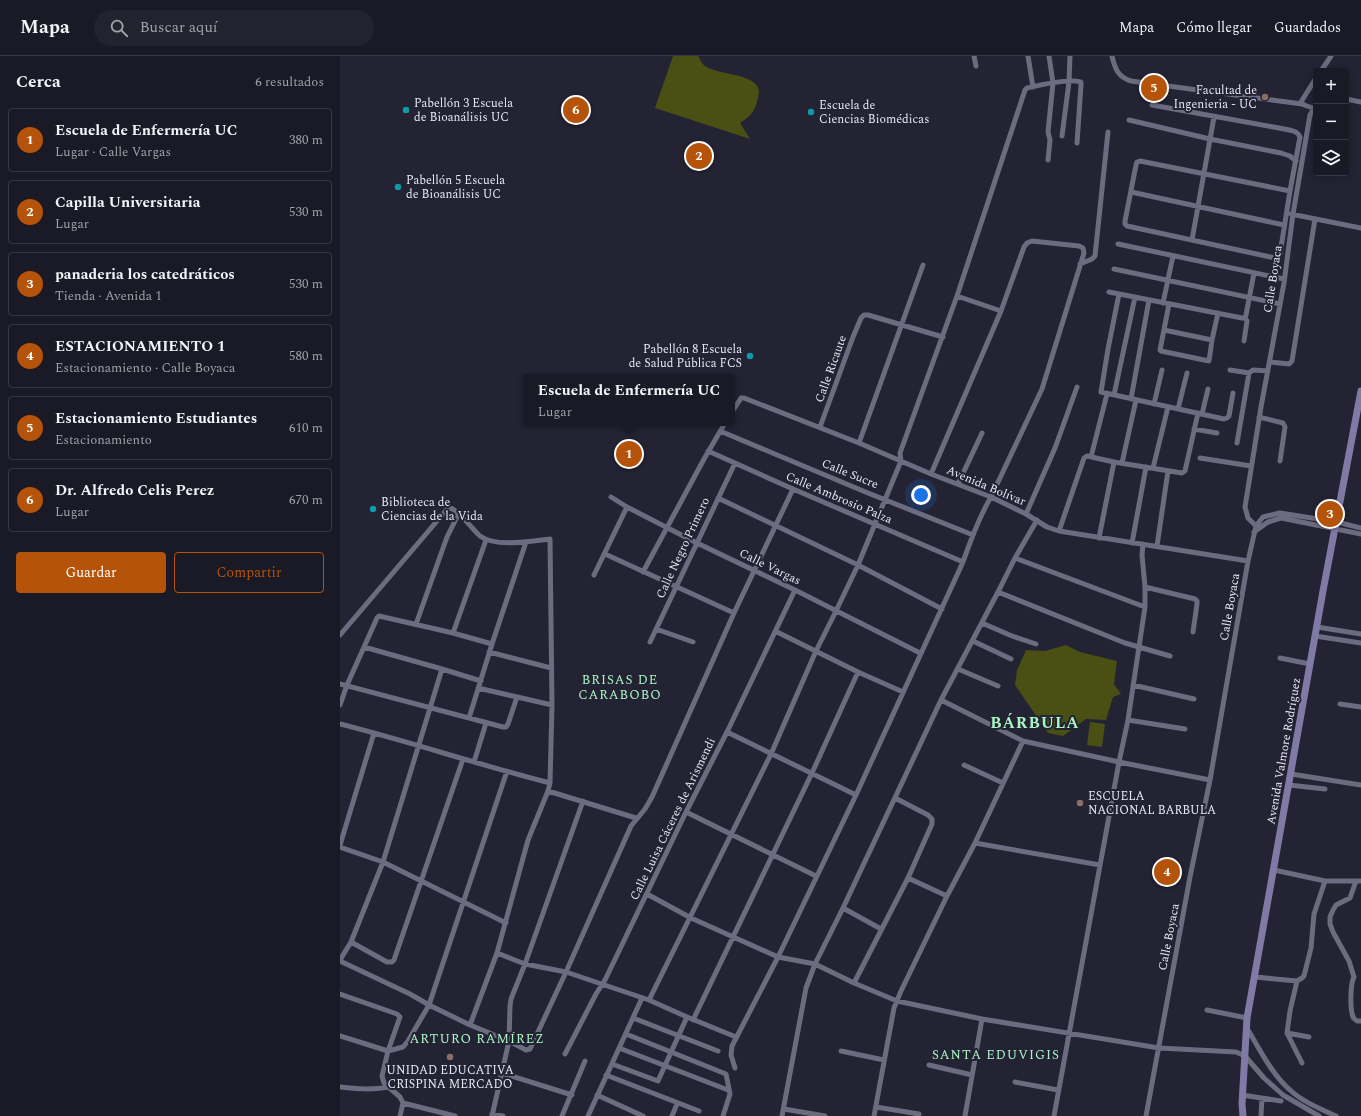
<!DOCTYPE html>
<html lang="es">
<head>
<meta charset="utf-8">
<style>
	:root { --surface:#1a1a27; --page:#23232f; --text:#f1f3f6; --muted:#9fa1a7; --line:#383844; --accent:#b45309 }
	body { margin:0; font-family:Spectral,serif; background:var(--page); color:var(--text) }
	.controls { position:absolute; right:12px; top:12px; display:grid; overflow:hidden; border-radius:4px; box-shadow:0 2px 10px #0003 }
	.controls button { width:36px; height:36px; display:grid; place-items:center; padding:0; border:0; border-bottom:1px solid var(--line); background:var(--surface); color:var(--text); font:20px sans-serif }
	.you { position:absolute; left:581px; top:439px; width:14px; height:14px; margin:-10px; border:3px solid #fff; border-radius:50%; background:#1a73e8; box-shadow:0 0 0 6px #1a73e833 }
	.badge { display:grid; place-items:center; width:26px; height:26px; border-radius:50%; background:var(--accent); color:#fff; font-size:13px; font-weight:700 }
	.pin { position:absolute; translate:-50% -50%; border:2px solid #fff; box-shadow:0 1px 4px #0006 }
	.popup { position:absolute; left:183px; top:318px; width:212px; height:52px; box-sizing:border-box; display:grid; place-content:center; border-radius:4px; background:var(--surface); filter:drop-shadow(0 1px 3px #0005); font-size:13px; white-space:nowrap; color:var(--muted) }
	.popup b { font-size:15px; color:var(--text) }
	.popup::after { content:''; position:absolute; left:50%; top:100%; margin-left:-8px; border:8px solid transparent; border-top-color:var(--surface) }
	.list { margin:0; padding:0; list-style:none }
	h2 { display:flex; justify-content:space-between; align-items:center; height:52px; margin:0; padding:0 16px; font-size:17px }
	h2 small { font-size:13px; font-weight:400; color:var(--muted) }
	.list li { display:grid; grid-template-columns:26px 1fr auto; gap:12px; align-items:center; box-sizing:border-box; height:64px; margin:0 8px 8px; padding:0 8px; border:1px solid var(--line); border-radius:4px }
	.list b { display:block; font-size:15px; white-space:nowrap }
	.list p { margin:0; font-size:13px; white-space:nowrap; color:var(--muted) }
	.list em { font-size:13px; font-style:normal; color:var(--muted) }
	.actions { display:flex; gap:8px; padding:12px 16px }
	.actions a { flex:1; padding:9px 0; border:1px solid var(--accent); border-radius:4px; text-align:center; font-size:14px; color:var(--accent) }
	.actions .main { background:var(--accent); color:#fff }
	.icon { flex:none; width:22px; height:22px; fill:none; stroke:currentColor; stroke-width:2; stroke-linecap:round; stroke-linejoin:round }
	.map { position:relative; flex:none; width:1021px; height:1060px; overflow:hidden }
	header { display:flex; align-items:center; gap:24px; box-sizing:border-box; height:56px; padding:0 20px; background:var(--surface); border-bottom:1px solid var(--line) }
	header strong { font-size:19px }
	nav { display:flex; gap:22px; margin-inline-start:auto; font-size:14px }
	.search { width:280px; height:36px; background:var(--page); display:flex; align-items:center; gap:10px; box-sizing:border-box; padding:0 14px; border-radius:22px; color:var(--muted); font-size:15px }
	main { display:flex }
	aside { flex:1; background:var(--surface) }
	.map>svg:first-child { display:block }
	.green { fill:#4a4f13 }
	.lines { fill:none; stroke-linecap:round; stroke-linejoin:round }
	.street { stroke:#6c6c80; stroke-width:5 }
	.secondary { stroke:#817aa6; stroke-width:7 }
	.education-dot { fill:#8d6e63; stroke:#232334; stroke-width:1.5 }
	.culture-dot { fill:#0f9aa8; stroke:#232334; stroke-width:1.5 }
	.labels { text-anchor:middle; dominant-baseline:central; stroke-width:4; stroke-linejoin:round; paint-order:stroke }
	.poi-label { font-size:12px; fill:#e5e6f1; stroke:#232334; text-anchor:start }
	.street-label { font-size:12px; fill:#e5e6f1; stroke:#232334 }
	.neighbourhood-label { font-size:13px; letter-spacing:1px; fill:#a9f4c3; stroke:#232334 }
	.district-label { font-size:16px; font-weight:bold; letter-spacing:1px; fill:#a9f4c3; stroke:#232334 }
</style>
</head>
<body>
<header>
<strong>Mapa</strong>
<div class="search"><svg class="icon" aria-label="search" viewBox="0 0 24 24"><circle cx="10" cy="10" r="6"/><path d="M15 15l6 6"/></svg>Buscar aquí</div>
<nav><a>Mapa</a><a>Cómo llegar</a><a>Guardados</a></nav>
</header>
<main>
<aside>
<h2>Cerca<small>6 resultados</small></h2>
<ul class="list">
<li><span class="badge">1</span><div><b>Escuela de Enfermería UC</b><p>Lugar · Calle Vargas</p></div><em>380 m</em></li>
<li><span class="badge">2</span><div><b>Capilla Universitaria</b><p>Lugar</p></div><em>530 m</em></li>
<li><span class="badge">3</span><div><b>panaderia los catedráticos</b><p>Tienda · Avenida 1</p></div><em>530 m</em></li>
<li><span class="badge">4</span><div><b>ESTACIONAMIENTO 1</b><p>Estacionamiento · Calle Boyaca</p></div><em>580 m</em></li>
<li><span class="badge">5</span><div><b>Estacionamiento Estudiantes</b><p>Estacionamiento</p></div><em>610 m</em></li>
<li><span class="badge">6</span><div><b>Dr. Alfredo Celis Perez</b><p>Lugar</p></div><em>670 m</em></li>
</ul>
<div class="actions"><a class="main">Guardar</a><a>Compartir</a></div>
</aside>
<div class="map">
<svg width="1021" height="1060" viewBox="0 0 1021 1060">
	<rect width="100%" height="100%" fill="#232334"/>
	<!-- green -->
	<path class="green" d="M333,0H358C360,3 362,8 365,10C377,19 415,17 419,34C419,37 418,43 417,46C414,57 409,61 400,67L410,83L315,52Z
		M726,589L740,596L777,605L774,628L781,638L773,641L766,664L746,663L723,680L708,677L675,629L677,614L686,594L705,595Z
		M750,666L765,668L762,691L747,689Z"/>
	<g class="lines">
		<!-- street -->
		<path class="street" d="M634,0L636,10
			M688,0L693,31
			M772,0C775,13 778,21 791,25L962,48
			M981,15L991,0
			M1006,43L1021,46
			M812,49L939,72C946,74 957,73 960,81L950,135L940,198L939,201L935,202L787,170L785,168V165L796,109L797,106L800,105L950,135
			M973,52L964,49L961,46L976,22
			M789,64L870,83L941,97L950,100L956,105
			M722,80L729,26L730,0
			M708,104L710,84L708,76L713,27L709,0
			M791,136L944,169
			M951,158L1021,172
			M852,184L874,61
			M778,188L944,223
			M740,208L752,203L755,200L768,76
			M774,213L940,248
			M769,236L902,262H905L906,259L914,217
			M779,238L768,293L761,336L884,363L887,362L889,360L893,337
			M617,240L661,255
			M823,247L833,200
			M824,274L872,284L869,305L821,295L820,294L829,248
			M872,284L878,257
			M904,285L907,265L905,262
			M930,306L949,308L952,305L975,163
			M890,314L909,317
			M774,339L795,241
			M791,343L809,244
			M814,348L822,314
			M838,353L847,317
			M392,356L401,342H404L519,387L591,418L651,441L686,458L707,471L719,475L908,505
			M862,358L868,333
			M919,361L943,367L945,371L940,405
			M480,371L513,281L521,262L524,259H528L603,281
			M854,373L877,377
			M380,375L528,437L633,479
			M519,387L583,209
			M897,387L909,317L913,314L928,315
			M368,395L453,433L623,506
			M751,401L767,338
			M860,402L911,410
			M782,407L796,344
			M813,412L828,351
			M618,428L642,377
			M271,441L287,451L357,487L455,534L580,597
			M378,442L518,509L602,553
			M686,458L715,392L737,331
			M916,470L923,461L940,457L997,466L1021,472
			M719,475L744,402L747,400L774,406L842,417L845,415L858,357
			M914,476L928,466L941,462L1021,478
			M759,482L774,406
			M792,487L806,411
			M817,490L828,415
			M265,498C308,518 351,537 394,557
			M675,502L805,551
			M303,516L364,403L385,367
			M254,519L287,451
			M805,531L855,543L857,545V548L853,576
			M658,536L785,587L830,600
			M642,567L672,580L696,588
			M76,568L107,481L118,459
			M977,571L1021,578
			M316,573L353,586
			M435,575L518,616L563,636
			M113,577L146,484
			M0,579L109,451C121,456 130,471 140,480C156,492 192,485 210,483L212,649L210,727C139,709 71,686 0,668
			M975,580L1021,587
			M633,585L671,603
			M310,586L395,407
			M24,591L102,613L141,625
			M149,596L211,612
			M940,602L970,608
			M618,613L658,630
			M0,628L163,671H166L168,668L177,641
			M793,629L854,643
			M138,632L212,649
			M601,644L683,685L779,706L870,724
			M1000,648L1021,651
			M0,649L7,629L37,562L39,560L113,577L152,588
			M129,662L152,588L186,486
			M788,664L845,673
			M387,676L516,739
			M134,706L146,667
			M624,709L663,727
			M951,718L1021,729
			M949,729L985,733
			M208,735L296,762
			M346,756L476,820
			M635,787L760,809
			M0,789L34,677
			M0,791L43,806L166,867
			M934,814L985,825H1021
			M568,822L607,840
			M1016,825L1010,842L996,849L993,854L990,861V868L993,876L1009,905L1014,921C1010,928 1010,953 1013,961C1013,962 1016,964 1017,965H1021
			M307,838L351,862L438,901L475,908L514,927L557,945L642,963L819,992L896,996L905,1000L924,1022L943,1039L979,1060
			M503,852L541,873
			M11,886L47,906H52L54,904L123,703
			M157,897L185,908L226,916L309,944L347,961L396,981
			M0,904L11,886L43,806L102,613
			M0,905L70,938L89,949L130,969L169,985L186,994L190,993L226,916L291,770L305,753L312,741L394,557L453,433
			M915,921L957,925L962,922L964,920L971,892L974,858L985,825
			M957,925L950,955L947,977L962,1007
			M514,927L568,822L592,768V763L588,759L555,742
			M0,938L57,958L60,961L48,995L0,980
			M309,944L431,698L476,595L496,555L518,509L561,405L560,397L617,240L685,34L687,32C700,29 729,22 741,26V29L737,87
			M867,954L907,962
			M293,962L378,995
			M353,964L472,717L518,616
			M130,969L157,897L188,784L208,735L210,727
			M907,972C918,991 933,1020 950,1034C963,1046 981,1053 996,1060
			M947,977L969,981
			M286,978L386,1018L390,1038L383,1060
			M279,992L388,1034
			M501,995L544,1004
			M225,998L256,938L265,924L346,756L387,676L455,534
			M272,1008L318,1025L347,961
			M589,1009L632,1019
			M395,1012L391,999L392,990L438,901L516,739L623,506C631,483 639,461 651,441L702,333L744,197L743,192L739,190L692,185L687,187L684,191L661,255L591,418
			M162,1017L232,1039
			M266,1019L359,1055
			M675,1026L718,1034
			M0,1031C18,1033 31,1034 49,1031
			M257,1039L303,1060
			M902,1039L941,1045
			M63,1047L115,1060
			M536,1051L579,1058
			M444,1053L485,1060
			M152,1058L163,1060
			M60,1060L63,1047L60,1041L44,1027L42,1020L48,995L63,991L68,985L89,949L167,715
			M152,1060L169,985L170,950L171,943L185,908L243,745
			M222,1060L245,1005
			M248,1060L302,942
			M332,1060L337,1048
			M442,1060L466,932L475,908L503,852L601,644L658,536L675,502L697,464
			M534,1060L554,952L561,935L607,840L635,787L683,685
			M625,1060L642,963
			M714,1060L779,706L788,664L805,551V531L802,499L803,488
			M806,1060L850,821L870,724L908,505L916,470L908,462L905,451L921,351L944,227L953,158L970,59L976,49
			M921,1060L922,1042"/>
		<!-- secondary -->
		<path class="secondary" d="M903,1060L902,1048L907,962L983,535L1021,335"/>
	</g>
	<!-- markers -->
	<g class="education-dot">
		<circle cx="925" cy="41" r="4"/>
		<circle cx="740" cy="747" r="4"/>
		<circle cx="110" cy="1001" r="4"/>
	</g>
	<g class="culture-dot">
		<circle cx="66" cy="54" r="4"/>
		<circle cx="471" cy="56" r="4"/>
		<circle cx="58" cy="131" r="4"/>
		<circle cx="410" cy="300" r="4"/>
		<circle cx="33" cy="453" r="4"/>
	</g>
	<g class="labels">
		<!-- poi labels -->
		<g class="poi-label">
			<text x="917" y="34" text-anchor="end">Facultad de<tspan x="917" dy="14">Ingenieria - UC</tspan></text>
			<text x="74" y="47">Pabellón 3 Escuela<tspan x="74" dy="14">de Bioanálisis UC</tspan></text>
			<text x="479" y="49">Escuela de<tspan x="479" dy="14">Ciencias Biomédicas</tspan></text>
			<text x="66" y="124">Pabellón 5 Escuela<tspan x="66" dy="14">de Bioanálisis UC</tspan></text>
			<text x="402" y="293" text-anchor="end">Pabellón 8 Escuela<tspan x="402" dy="14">de Salud Pública FCS</tspan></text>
			<text x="41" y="446">Biblioteca de<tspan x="41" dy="14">Ciencias de la Vida</tspan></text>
			<text x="748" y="740">ESCUELA<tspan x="748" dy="14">NACIONAL BARBULA</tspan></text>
			<text x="110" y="1014" text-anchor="middle">UNIDAD EDUCATIVA<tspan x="110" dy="14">CRISPINA MERCADO</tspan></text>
		</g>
		<!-- street labels -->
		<g class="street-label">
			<text transform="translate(933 223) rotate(-81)">Calle Boyaca</text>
			<text transform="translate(491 313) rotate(-70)">Calle Ricaute</text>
			<text transform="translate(510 418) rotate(22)">Calle Sucre</text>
			<text transform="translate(646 430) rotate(23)">Avenida Bolívar</text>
			<text transform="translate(499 442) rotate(23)">Calle Ambrosio Palza</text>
			<text transform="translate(343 492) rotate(-65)">Calle Negro Primero</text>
			<text transform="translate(430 511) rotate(26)">Calle Vargas</text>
			<text transform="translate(890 551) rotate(-80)">Calle Boyaca</text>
			<text transform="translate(944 695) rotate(-80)">Avenida Valmore Rodríguez</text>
			<text transform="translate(333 763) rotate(-64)">Calle Luisa Cáceres de Arismendi</text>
			<text transform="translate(829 881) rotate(-79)">Calle Boyaca</text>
		</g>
		<!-- neighbourhood labels -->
		<g class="neighbourhood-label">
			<text x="280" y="624">BRISAS DE<tspan x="280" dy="15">CARABOBO</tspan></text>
			<text x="137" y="983">ARTURO RAMÍREZ</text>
			<text x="656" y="999">SANTA EDUVIGIS</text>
		</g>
		<!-- district labels -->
		<g class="district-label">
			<text x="695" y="667">BÁRBULA</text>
		</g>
	</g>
</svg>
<div class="controls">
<button>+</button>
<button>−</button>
<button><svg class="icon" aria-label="layers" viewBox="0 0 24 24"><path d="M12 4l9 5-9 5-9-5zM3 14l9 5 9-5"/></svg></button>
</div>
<div class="you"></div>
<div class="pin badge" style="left:289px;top:398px">1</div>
<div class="popup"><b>Escuela de Enfermería UC</b>Lugar</div>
<div class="pin badge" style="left:359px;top:100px">2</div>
<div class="pin badge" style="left:990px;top:458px">3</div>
<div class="pin badge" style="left:827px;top:816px">4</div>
<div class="pin badge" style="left:814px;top:32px">5</div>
<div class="pin badge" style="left:236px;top:54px">6</div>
</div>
</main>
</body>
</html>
